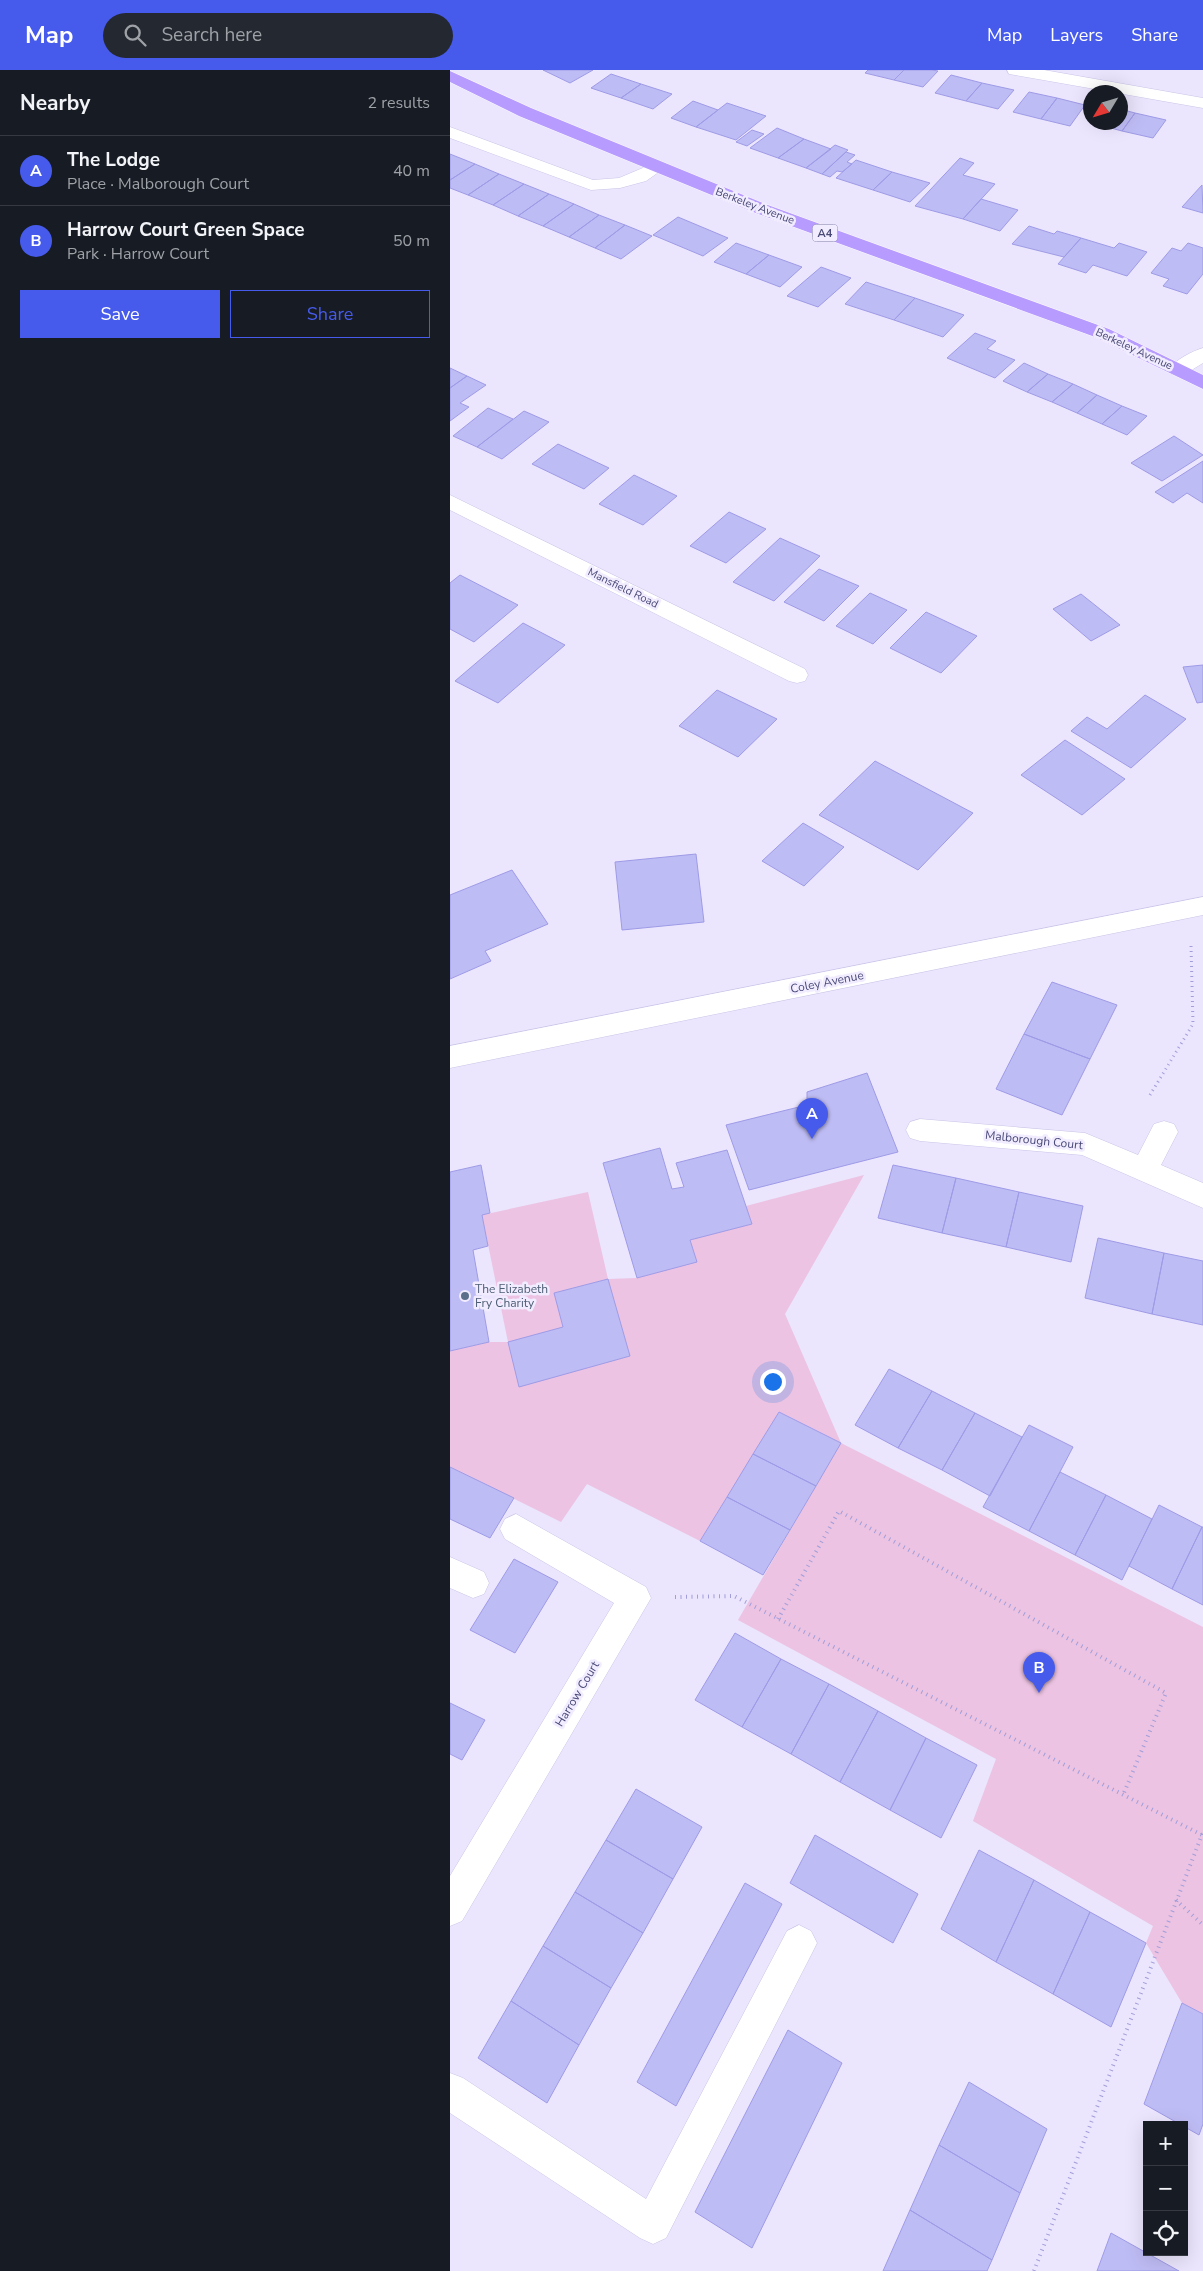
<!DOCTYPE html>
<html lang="en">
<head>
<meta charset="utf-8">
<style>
	:root { --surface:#171b24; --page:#242831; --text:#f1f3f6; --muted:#9ea1a6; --line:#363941; --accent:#465bec }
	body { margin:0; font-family:"Nunito Sans",sans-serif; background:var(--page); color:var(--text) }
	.controls { position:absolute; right:15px; bottom:15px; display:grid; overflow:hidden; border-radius:0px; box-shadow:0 5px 20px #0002 }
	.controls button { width:45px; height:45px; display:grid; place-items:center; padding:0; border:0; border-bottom:1px solid var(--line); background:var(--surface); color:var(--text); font:25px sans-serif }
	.compass { position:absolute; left:633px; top:15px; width:45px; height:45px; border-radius:50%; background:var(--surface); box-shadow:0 5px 20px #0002; rotate:232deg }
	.you { position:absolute; left:322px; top:1311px; width:18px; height:18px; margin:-12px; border:4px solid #fff; border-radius:50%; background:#1a73e8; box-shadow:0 0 0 8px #1a73e833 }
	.badge { display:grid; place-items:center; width:32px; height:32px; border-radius:50%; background:var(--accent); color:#fff; font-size:16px; font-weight:700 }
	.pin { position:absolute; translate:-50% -41px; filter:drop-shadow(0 1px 2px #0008) }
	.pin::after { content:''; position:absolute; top:26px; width:18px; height:15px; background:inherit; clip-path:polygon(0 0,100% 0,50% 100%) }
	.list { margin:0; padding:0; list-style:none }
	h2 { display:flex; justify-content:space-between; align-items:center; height:65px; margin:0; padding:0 20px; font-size:21px }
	h2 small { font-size:16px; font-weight:400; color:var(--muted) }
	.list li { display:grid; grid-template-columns:32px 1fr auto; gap:15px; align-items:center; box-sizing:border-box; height:70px; padding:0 20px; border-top:1px solid var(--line) }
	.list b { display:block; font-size:19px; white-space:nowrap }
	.list p { margin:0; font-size:16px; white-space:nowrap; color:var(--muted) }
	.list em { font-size:16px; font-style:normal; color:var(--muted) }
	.actions { display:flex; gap:10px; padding:15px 20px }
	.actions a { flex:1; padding:11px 0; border:1px solid var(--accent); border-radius:0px; text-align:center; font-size:18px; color:var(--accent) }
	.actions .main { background:var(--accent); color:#fff }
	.icon { flex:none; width:28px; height:28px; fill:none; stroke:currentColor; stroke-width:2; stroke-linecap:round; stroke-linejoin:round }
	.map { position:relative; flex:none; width:753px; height:2201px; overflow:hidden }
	header { display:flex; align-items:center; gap:30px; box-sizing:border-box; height:70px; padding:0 25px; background:var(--accent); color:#fff }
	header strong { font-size:24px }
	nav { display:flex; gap:28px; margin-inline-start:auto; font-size:18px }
	.search { width:350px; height:45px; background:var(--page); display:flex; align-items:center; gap:12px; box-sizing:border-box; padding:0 18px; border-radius:28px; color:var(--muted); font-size:19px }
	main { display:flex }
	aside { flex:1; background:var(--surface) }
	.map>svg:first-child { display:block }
	.green { fill:#ecc3e2; fill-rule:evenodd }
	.building { fill:#bebcf4; stroke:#9e9be7 }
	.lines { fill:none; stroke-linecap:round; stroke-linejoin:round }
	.minor-casing { stroke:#cac5e7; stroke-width:1 }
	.major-casing { stroke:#fff; stroke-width:1 }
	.path-far1 { stroke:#a19ed9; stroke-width:3; stroke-dasharray:1 4; stroke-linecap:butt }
	.path { stroke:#a19ed9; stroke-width:4; stroke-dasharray:1 4.5; stroke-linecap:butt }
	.minor { fill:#fff; fill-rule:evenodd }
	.major { fill:#b79bfe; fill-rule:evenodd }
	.service-dot { fill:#5c6f8a; stroke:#f1ecff; stroke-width:2 }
	.labels { text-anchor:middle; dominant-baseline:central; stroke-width:5; stroke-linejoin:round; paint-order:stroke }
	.far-street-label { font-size:11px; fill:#494977; stroke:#f1ecff }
	.shield { fill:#f1ecff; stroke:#7b7aa0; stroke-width:1 }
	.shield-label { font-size:11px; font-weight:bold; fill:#494977 }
	.street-label { font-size:12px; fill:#494977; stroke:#f1ecff }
	.service-label { font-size:12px; fill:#4e5e75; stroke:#f1ecff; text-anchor:start }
</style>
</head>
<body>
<header>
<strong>Map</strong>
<div class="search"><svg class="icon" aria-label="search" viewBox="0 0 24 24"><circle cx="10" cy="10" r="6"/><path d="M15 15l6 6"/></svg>Search here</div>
<nav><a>Map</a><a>Layers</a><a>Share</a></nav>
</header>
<main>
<aside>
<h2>Nearby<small>2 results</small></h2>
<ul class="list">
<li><span class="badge">A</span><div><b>The Lodge</b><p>Place · Malborough Court</p></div><em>40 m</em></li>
<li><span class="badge">B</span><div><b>Harrow Court Green Space</b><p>Park · Harrow Court</p></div><em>50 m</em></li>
</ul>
<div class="actions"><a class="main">Save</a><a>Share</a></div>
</aside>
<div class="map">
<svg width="753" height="2201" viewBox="0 0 753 2201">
	<rect width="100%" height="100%" fill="#ebe5fd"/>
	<!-- green -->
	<path class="green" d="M414,1105L335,1244L391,1373L753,1557V1944L732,1933L696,1873L703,1856L523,1751L546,1689L288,1550L391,1373L329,1342L250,1471L137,1414L111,1452L0,1397V1281L39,1272H58L32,1145L138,1122L158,1209L187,1208L246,1192L240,1170L302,1154L296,1136ZM158,1209L180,1286L69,1316L113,1257L105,1223Z"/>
	<!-- building -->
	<path class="building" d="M93,0H143L120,13Z
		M418,0H454L444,10L415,3Z
		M454,0H482L488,1L473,17L444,10Z
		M161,4L191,14L171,28L141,18Z
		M501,5L532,13L516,31L485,23Z
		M532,13L564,20L548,39L516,31Z
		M191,14L222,24L203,39L171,28Z
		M579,22L607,28L591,49L563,42Z
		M607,28L635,35L620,56L591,49Z
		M243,31L268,40L246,57L221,48Z
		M277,33L316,46L286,70L246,57Z
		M670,39L685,43L672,61L642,53L670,52Z
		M685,43L716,50L703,68L672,61Z
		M327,58L354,69L328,88L300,78Z
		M302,60L314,64L297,76L286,72Z
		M354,69L381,79L356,98L328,88Z
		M385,75L398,80L372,104L356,98Z
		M396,82L405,85L397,92L402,94L392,102L387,101L380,107L372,104Z
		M0,84L25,94L0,110Z
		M510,88L524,93L513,105L545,114L513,149L465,136Z
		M406,90L442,102L423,120L386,108Z
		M25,94L49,104L18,125L0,118V110Z
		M442,102L480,113L460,132L423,120Z
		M49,104L74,114L43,135L18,125Z
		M74,114L99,124L68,146L43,135Z
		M752,115L753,143L732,137Z
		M99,124L124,134L93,156L68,146Z
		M531,129L568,140L550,161L513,149Z
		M124,134L149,145L119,167L93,156Z
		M149,145L175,155L145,178L119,167Z
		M228,147L278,168L253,186L203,165Z
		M175,155L202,166L171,189L145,178Z
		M579,156L604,164L607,161L631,168L614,187L562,174Z
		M631,168L664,178L669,173L697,182L677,206L643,195L636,203L608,194Z
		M286,173L319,185L296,204L264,192Z
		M738,173L753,178V204L737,224L713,216L719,209L701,203L722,178L731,181Z
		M319,185L352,197L330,217L296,204Z
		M371,197L401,208L368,237L337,226Z
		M416,212L465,228L444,250L395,234Z
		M465,228L514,245L493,267L444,250Z
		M525,263L546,271L537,279L565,290L545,308L497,288Z
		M574,293L598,304L577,322L553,311Z
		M0,298L17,306L0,318Z
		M598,304L623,314L602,332L577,322Z
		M17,306L36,315L10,333L19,337L0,351V318Z
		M623,314L647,325L627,343L602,332Z
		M647,325L672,336L652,354L627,343Z
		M672,336L697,346L677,365L652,354Z
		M38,338L63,349L27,377L3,366Z
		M74,341L99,352L52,389L27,377Z
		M724,366L753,385L712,411L681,393Z
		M108,374L159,398L134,419L82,394Z
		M753,391V433L737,423L723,433L705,422Z
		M184,405L227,426L193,455L149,434Z
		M279,442L316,459L276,493L240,476Z
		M330,468L370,486L324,531L283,512Z
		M369,499L409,516L374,551L334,532Z
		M10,505L68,535L24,572L0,559V513Z
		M420,523L457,540L423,574L386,556Z
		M631,524L670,555L641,571L603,539Z
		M476,542L527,566L491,603L440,578Z
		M73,553L115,575L48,633L5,611Z
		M753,595V632L747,633L733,597Z
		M267,620L327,649L288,687L229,656Z
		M695,625L736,649L681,698L621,661L637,647L657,659Z
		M615,670L675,709L632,745L571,705Z
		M425,691L523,743L468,800L369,745Z
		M353,753L394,777L354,816L312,791Z
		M246,784L254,852L172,860L165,792Z
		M62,800L98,854L35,881L41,891L0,909V825Z
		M602,912L667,935L640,989L574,964Z
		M574,964L640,989L612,1045L546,1019Z
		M417,1003L448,1082L299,1120L276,1055L357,1035V1022Z
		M210,1078L222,1119L234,1117L226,1093L277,1080L302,1154L240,1170L247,1192L187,1208L153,1093Z
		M31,1095L40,1143L32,1145L38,1176L23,1180L39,1272L0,1281V1102Z
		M443,1095L506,1108L492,1163L428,1148Z
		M506,1108L569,1122L556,1177L492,1163Z
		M569,1122L633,1136L621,1192L556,1177Z
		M648,1168L714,1183L702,1244L635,1228Z
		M714,1183L753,1191V1255L702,1244Z
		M158,1209L180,1286L69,1317L58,1272L113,1257L104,1223Z
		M439,1299L482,1321L448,1378L405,1355Z
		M482,1321L525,1343L492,1400L448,1378Z
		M329,1342L391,1373L366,1416L303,1384Z
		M525,1343L572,1367L540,1426L492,1400Z
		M579,1355L623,1377L579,1461L533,1437Z
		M303,1384L366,1416L340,1460L277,1427Z
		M0,1397L64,1428L40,1468L0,1449Z
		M610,1402L656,1425L625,1485L579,1461Z
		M656,1425L702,1449L672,1510L625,1485Z
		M277,1427L340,1460L313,1505L250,1471Z
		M709,1435L752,1457L722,1519L679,1496Z
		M752,1457H753V1535L722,1519Z
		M64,1489L108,1512L65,1583L20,1560Z
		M285,1563L331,1589L292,1657L245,1630Z
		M331,1589L379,1614L341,1684L292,1657Z
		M379,1614L428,1641L390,1712L341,1684Z
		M0,1633L35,1650L12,1690L0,1684Z
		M428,1641L476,1668L440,1740L390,1712Z
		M476,1668L527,1695L491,1768L440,1740Z
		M186,1719L252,1757L223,1809L156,1770Z
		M365,1765L468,1824L443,1873L340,1813Z
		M156,1770L223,1809L193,1863L125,1822Z
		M529,1780L584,1810L546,1892L491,1859Z
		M584,1810L640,1842L603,1924L546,1892Z
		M295,1813L332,1834L226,2036L187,2012Z
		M125,1822L193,1863L161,1918L93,1876Z
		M640,1842L696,1873L661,1957L603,1924Z
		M93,1876L161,1918L129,1975L61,1931Z
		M61,1931L129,1975L97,2033L28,1988Z
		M732,1933L753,1944V2054L749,2065L694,2034Z
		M338,1960L392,1993L302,2178L245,2142Z
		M519,2012L597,2059L570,2123L489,2075Z
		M489,2075L570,2123L542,2190L460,2140Z
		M460,2140L542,2190L537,2201H433Z
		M661,2163L729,2201H647Z"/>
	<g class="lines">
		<!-- minor casing -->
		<g class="minor-casing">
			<path id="minor" d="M557,0H594L753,28V38L565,5L559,4Z
				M0,57L143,110L169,108L207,92L213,93L216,97L196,111L170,118L141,120L0,68Z
				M753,278V293L735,304H721L718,300C725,290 742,281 753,278Z
				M0,425L355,599L358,605L355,611L347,613L339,611L0,440Z
				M753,827V845L0,998V976Z
				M470,1049L635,1063L688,1085L704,1054L714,1051L724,1054L728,1062L711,1095L753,1113V1138L632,1085L470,1071L460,1068L456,1060L460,1052Z
				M66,1444L196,1517L201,1528L12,1851L0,1856V1806L164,1533L55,1469L50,1459L55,1449Z
				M0,1487L34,1502L39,1513L34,1524L23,1528L0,1518Z
				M349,1855L361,1861L367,1873L361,1885L216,2168L203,2174L190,2168L0,2043V2003L13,2008L196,2129L337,1861Z"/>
		</g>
		<!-- major casing -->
		<g class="major-casing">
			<path id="major" d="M0,1L81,38L315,134L659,259L753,305V319L645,267L303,142L69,46L0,12Z"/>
		</g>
		<!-- path-far1 -->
		<path class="path-far1" d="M700,1025L743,954L741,875"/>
		<!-- path -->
		<path class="path" d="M225,1527L284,1526L752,1765
			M328,1549L389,1441L716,1623L673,1725
			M726,1830L753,1855
			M584,2201L753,1762"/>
		<!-- minor -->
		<use href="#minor" class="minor"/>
		<!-- major -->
		<use href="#major" class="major"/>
	</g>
	<!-- markers -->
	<circle class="service-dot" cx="15" cy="1226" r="5"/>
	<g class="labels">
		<!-- far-street labels -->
		<g class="far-street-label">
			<text transform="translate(305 136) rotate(21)">Berkeley Avenue</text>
			<text transform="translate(684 279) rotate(25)">Berkeley Avenue</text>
			<text transform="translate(173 518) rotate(26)">Mansfield Road</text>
		</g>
		<!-- shield labels -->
		<rect class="shield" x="362.5" y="154.5" width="25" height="17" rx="4"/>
		<g class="shield-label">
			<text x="375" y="163">A4</text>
		</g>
		<!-- street labels -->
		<g class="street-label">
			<text transform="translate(377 912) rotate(-11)">Coley Avenue</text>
			<text transform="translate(584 1070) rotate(6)">Malborough Court</text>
			<text transform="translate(127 1624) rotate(-59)">Harrow Court</text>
		</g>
		<!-- service labels -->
		<g class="service-label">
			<text x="25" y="1219">The Elizabeth<tspan x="25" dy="14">Fry Charity</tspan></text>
		</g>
	</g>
</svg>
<div class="controls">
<button>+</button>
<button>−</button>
<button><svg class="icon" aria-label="locate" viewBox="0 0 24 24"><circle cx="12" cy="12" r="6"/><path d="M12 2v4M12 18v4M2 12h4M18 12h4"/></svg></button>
</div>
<svg class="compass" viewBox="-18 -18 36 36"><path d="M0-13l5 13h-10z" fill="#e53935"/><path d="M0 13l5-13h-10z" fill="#9ea1a6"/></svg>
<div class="you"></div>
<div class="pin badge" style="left:362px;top:1069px">A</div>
<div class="pin badge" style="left:589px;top:1623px">B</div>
</div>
</main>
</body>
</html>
